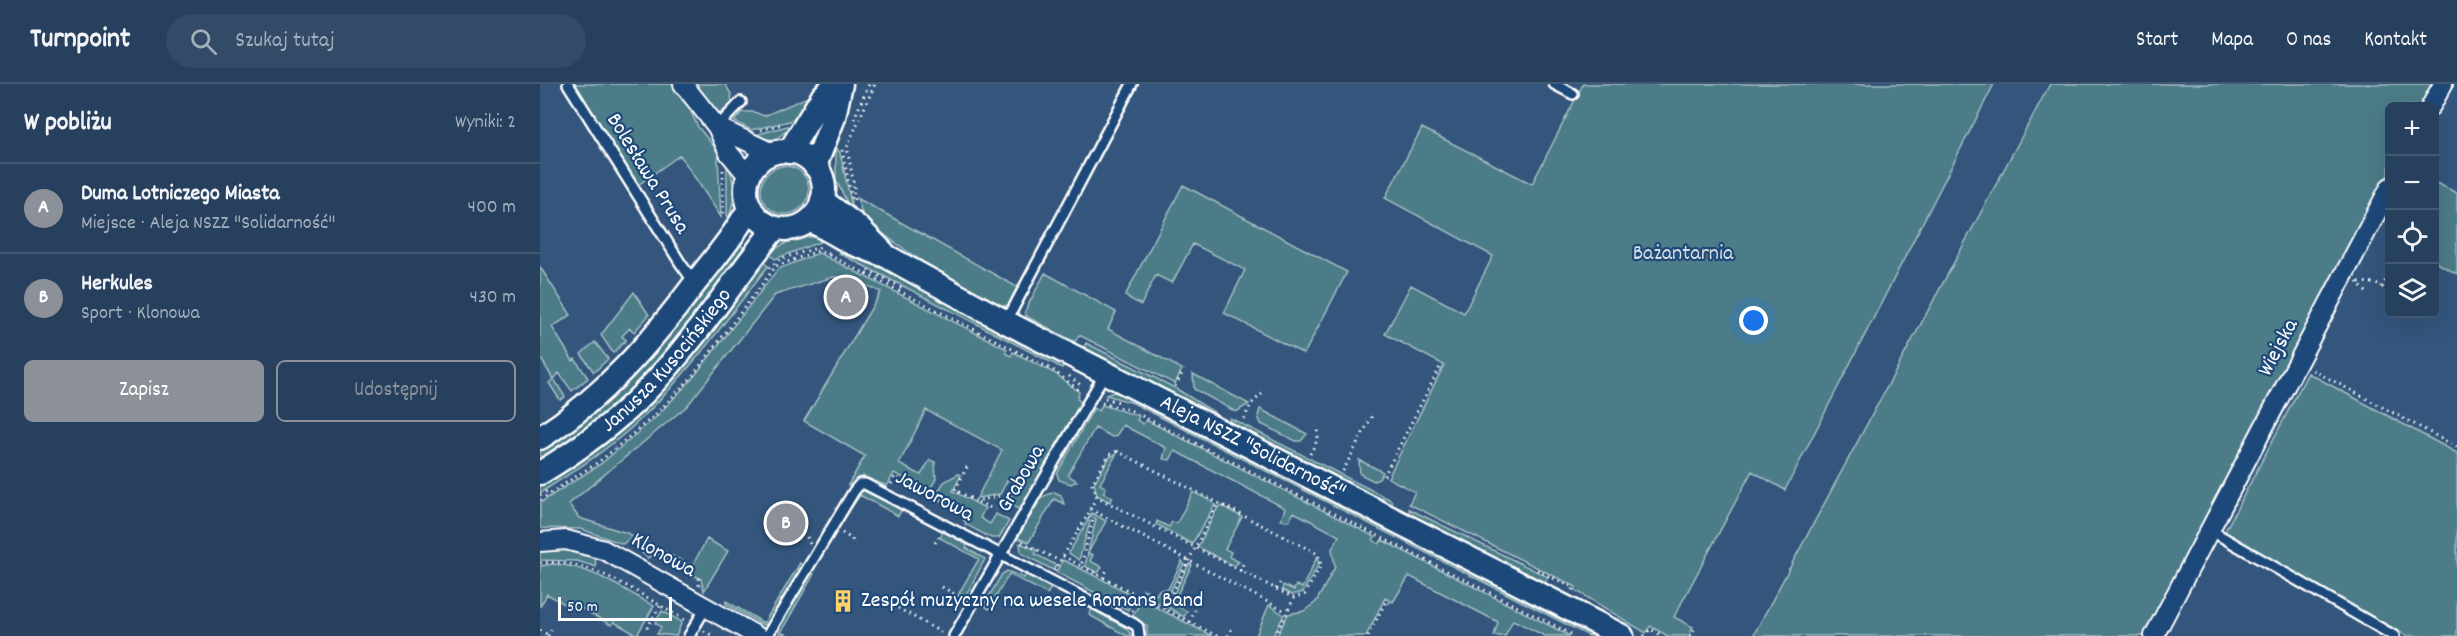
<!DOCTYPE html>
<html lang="pl">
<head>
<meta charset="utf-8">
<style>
	:root { --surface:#27405e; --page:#334b67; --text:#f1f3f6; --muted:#a4afbc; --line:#435973; --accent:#8c9099 }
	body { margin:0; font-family:Dekko,sans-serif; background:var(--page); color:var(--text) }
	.controls { position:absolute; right:18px; top:18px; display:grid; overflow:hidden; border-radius:9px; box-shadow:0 6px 24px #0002 }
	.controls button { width:54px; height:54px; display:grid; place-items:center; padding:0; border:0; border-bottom:2px solid var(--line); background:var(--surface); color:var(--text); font:30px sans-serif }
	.scale { position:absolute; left:18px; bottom:15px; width:114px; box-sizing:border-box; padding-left:6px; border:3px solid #fff; border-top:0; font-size:16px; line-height:21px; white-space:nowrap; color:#fff; -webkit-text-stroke:4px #1f4a7a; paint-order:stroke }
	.you { position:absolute; left:1214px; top:237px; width:21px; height:21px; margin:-15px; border:4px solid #fff; border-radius:50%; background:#1a73e8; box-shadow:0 0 0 9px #1a73e833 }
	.badge { display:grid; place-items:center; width:39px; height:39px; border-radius:50%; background:var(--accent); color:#fff; font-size:20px; font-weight:700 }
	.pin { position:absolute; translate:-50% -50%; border:3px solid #fff; box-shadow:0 2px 6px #0006 }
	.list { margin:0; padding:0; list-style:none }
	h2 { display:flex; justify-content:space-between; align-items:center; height:78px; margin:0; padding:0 24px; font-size:26px }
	h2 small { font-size:20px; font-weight:400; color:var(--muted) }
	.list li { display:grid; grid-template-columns:39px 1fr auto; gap:18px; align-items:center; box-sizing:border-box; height:90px; padding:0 24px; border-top:2px solid var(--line) }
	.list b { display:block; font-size:22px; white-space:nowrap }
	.list p { margin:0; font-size:20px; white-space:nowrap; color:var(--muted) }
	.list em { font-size:20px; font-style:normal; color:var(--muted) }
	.actions { display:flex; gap:12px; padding:18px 24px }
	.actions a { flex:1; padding:14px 0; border:2px solid var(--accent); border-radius:9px; text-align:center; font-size:21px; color:var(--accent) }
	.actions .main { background:var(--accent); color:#fff }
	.icon { flex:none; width:33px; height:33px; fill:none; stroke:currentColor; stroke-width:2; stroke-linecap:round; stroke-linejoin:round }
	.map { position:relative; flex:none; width:1917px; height:552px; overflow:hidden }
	header { display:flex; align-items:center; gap:36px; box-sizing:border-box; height:84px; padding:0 30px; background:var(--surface); border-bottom:2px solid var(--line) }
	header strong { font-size:28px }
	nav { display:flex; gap:33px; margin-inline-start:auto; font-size:21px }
	.search { width:420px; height:54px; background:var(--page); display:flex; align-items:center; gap:15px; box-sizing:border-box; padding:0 21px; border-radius:33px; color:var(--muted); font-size:22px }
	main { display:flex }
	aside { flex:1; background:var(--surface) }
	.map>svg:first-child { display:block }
	.green { fill:#4b7c87; stroke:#a5bec3; stroke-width:1.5 }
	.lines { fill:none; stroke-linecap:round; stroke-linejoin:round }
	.service-casing { stroke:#fff; stroke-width:14 }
	.minor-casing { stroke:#fff; stroke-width:22 }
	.tertiary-casing { stroke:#fff; stroke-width:27 }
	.path { stroke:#fff; stroke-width:3; stroke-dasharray:1.5 4.5; stroke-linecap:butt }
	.service { stroke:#1f4a7a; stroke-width:9 }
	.minor { stroke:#1f4a7a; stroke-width:18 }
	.tertiary { stroke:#1f4a7a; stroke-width:22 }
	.labels { text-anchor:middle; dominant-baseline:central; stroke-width:4.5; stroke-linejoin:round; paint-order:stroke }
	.street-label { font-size:22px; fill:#fff; stroke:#1f4a7a }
	.park-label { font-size:22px; fill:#d2dee1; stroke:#1f4a7a }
	.poi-label { font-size:22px; fill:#fff; stroke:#1f4a7a; text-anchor:start }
</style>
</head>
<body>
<header>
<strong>Turnpoint</strong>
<div class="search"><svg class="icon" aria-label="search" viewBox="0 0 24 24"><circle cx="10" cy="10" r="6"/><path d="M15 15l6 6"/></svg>Szukaj tutaj</div>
<nav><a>Start</a><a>Mapa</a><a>O nas</a><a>Kontakt</a></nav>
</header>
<main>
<aside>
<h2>W pobliżu<small>Wyniki: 2</small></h2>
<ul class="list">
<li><span class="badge">A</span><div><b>Duma Lotniczego Miasta</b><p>Miejsce · Aleja NSZZ &quot;Solidarność&quot;</p></div><em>400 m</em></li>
<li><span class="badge">B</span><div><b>Herkules</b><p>Sport · Klonowa</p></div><em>430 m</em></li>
</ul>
<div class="actions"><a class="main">Zapisz</a><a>Udostępnij</a></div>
</aside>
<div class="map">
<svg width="1917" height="552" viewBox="0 0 1917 552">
	<rect width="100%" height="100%" fill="#34567d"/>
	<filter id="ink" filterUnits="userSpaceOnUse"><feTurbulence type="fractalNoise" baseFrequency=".0167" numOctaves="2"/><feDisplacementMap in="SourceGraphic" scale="12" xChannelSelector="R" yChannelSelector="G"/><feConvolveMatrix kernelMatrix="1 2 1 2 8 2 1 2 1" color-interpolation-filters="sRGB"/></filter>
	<g filter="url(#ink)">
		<!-- green -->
		<path class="green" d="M34,0H138L158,43L181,71L178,74L181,133L140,71L98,101Z
			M151,0H185L191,10L192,20L180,29L158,12Z
			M1043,0H1454L1245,406L1212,387L1134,533L1153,543L1149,552H1128L1110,542L1106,549L1035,506L1036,503L869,420L875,408L848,394L904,281L845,250L871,201L924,229L953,172L845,114L882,44L992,100Z
			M1510,0H1895L1884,22H1850L1849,89L1607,552H1213Z
			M270,12L258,34L256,32L250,37L211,46L194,37L202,28H214L224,32Z
			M247,42H253L234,56L212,52Z
			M296,63L300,69L311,118L309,122L296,96Z
			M187,79C196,98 195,120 187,138Z
			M221 106a24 24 0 1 1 48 0a24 24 0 1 1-48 0Z
			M1894,98L1917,109V190L1895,178Z
			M643,101L807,188L764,270L684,229L705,186L653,160L632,199L616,191L601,221L585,212Z
			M317,114L477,203L469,220L462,223C410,199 365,167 320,132L322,129Z
			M267,153H282L285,156L235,175L227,169L248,158Z
			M197,158L207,166C173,211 141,259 101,299C70,329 36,353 0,378V364Z
			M301,160L525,279L522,284L299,169Z
			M279,169L467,265L465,269L471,272L473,268L516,290L539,308L537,315L541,318L480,426L467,419L478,400L468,395L460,410L437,414L462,366L386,326L359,380L381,391L390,376L395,378L396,395L389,407L354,389L347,402L323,392L313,401H308L325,372L264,337L341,208L310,194L293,193L235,211L147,322L29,420L39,434L87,449L92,452L83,460L41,445L0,444V419L62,379L116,333L152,295L238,185Z
			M222,177L228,182C188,234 150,287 103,333C72,363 36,386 0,409V399Z
			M0,183L31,231L12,243L33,277L35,275L48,294L32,307L19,289L14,295L25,313L20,316L9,299L13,295L0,273Z
			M505,189L576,228L568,245L642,285L635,300L539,251L535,258L486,232L485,227Z
			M94,208L109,231L94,248L90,244L82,252L86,256L73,269L61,251Z
			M55,258L68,275L54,288L41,270Z
			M546,259L635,304L674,328L669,330L542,267Z
			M1768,289L1917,369V552H1867L1684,449Z
			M653,290L709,320L696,328L654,305Z
			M574,308L584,309L1061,552H1049L593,319L566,311Z
			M562,321L599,332L597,336L603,340L606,336L835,453L833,456L839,460L842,456L1030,552H1005L973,536L965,552H954L958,538L869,492L853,518L845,514L826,552H737L748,530L764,527L776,518L795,483L792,465L799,452L754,428L749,437L741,436L745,424L635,367L630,376L623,375L626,364L583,341L576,352L572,353L555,344L528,391L537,397L531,400L519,396L517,390L554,324L559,327Z
			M720,325L767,350L761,357H756L721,340L718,332Z
			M690,334L851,416L852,419L847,421L689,339Z
			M577,369L560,400L566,404L563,409L573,413L570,418L557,411L554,399L569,374Z
			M819,376L843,388L839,395L834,397L820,390Z
			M418,390L421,391L413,407L445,424L440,434L450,440L456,430L469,437L459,454H451L425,440L430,429L396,411L404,398Z
			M322,406L362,425L358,432L320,411L297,445Z
			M514,408L521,411L524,420L514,415L489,458L477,454L502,413Z
			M653,408L673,418L675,421L652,460L616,440L617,437L629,443L632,438L637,439Z
			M682,422L702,433L685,465L691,468L689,473L699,478L694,482L658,463L678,423Z
			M869,425L1008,493L1006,497L989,493L870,432Z
			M552,429L566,437L548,469L553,471L550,477L562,483L558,489L545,482L556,435L550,432Z
			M548,436L550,438L539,476L529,469Z
			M403,447L428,460L426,464L445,475L425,513L419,509L439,475L400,454Z
			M167,455L188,467L164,507L161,495L113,468L108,474L102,469L106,458L152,482Z
			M480,459L497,466L495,470L516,481L513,486L481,469Z
			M19,466L37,467L55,473L56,483L37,477L0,476V467Z
			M777,473L779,480L763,508L752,511L742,506L743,501L754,506L756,501L762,504Z
			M523,476L595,512L588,526L516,488Z
			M642,477L644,480L623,521L605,513L606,506L616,511L619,506L628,505Z
			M260,479L263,482L227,540L223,541L186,520V517L224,539Z
			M13,480C51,482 81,504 114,522L97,551L74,538L71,541L39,523L37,527L7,510L0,523V482Z
			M649,480L652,481L635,515L639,517L637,522L647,527L644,533L627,523Z
			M467,487L484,494L486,490L511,504L507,510L469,490L449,525L444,521L462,490Z
			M271,488L274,490L241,548L249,552L239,550L240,540Z
			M602,516L672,552H607V542L592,533Z
			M729,521L744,531L733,552H716Z
			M552,525L586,544L592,552H587L549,531Z
			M122,527L142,538L136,552L117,550L121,543L115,539Z"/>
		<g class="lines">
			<!-- service casing -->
			<g class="service-casing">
				<path id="service" d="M28,0L141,180L154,198
					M1014,0L1033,10
					M177,43L201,18
					M466,238L592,0
					M1670,446L1854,552
					M149,552L166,523
					M227,552L314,407L320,400H325L594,540L598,543L599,552
					M414,552L565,289"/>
			</g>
			<!-- minor casing -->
			<g class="minor-casing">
				<path id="minor" d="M143,0L177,43L189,69L208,92
					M1891,22L1903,0
					M177,43L232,69
					M0,458L26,456L64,466L217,552
					M1614,552L1850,103"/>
			</g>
			<!-- tertiary casing -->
			<g class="tertiary-casing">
				<g id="tertiary">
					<circle cx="245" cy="106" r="39"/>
					<path d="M249,68L283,12L296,0"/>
					<path d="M275,82L294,33L301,0"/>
					<path d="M282,116L318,143L343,168"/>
					<path id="s1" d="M270,136L311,159L346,172L466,238L1082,552"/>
					<path d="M0,354C64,313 111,258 156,198C175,174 195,150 210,123"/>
					<path id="s2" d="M0,389C38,366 74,340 105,308C154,258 192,198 235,144"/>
				</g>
			</g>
			<!-- path -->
			<path class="path" d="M314,35L329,0
				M221,46L243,40
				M302,66L312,116
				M183,86V130
				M314,116V102L307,63L335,0
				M289,171L513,286L540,307
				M229,184L240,175L280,163
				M328,186L362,204
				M1817,198L1828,210
				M1819,198L1834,199L1850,207
				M1841,203L1850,191
				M1773,286L1917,363
				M529,292L543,303
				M635,302L644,286
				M565,314L579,318
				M562,319L590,326L1035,552
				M704,335L711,320L722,310
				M577,367L778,470L781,481L765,510L754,514L557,413L552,400L569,371Z
				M770,370L778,355L777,342
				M427,383L415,406L436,417L459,412
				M803,387L833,330
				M844,392L901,281
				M351,400L355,392L388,410
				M0,411L9,406
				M395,413L427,431L423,439
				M0,416L60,377L113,333L151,294L236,182L278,167L290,170
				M438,418L455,426
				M550,425L556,414
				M302,449L312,455L313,461
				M267,453L270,460
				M482,458L520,477
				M395,459L400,450
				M523,472L541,482
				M112,473L114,470L159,495V503
				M0,479C53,473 101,512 145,536
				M997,486L1034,504L1032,507
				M514,487L546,434
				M700,487L703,480
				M563,494L567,486
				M402,503L422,514
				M736,505L740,499
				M358,524L404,550
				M624,525L678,419
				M592,527L604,505
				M650,538L655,526
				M107,544L120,522
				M0,546L10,552
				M164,547L173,552
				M8,552L12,544
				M677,552L541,482L553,436L547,433L550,425L747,528
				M688,552L692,544
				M735,552L754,514
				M828,552L846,517L852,520
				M1104,552L1110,545L1123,552
				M1150,552L1155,544"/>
			<!-- service -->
			<use href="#service" class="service"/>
			<!-- minor -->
			<use href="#minor" class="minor"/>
			<!-- tertiary -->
			<use href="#tertiary" class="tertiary"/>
		</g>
	</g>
	<!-- icons -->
	<defs>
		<g id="building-bare" transform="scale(1.8)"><path d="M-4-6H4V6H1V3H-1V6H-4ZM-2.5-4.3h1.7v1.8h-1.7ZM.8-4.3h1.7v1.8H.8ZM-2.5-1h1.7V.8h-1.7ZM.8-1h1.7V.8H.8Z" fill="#ffd166" stroke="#1f4a7a" stroke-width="2.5" paint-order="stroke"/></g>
	</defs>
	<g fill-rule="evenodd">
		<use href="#building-bare" x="303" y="517"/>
	</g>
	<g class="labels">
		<!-- street labels -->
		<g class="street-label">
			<text transform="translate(107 90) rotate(58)">Bolesława Prusa</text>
			<text transform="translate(1739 264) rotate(-62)">Wiejska</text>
			<text stroke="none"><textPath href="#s2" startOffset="171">Janusza Kusocińskiego</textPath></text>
			<text stroke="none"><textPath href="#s1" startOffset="498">Aleja NSZZ "Solidarność"</textPath></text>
			<text transform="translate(482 395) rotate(-60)">Grabowa</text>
			<text transform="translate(394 413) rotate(28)">Jaworowa</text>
			<text transform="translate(123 472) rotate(29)">Klonowa</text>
		</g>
		<!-- park labels -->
		<g class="park-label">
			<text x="1143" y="170">Bażantarnia</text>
		</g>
		<!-- poi labels -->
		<g class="poi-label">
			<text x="321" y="517">Zespół muzyczny na wesele Romans Band</text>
		</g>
	</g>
</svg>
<div class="controls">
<button>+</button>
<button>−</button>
<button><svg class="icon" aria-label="locate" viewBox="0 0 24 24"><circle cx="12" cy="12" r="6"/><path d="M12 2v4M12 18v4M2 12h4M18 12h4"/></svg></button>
<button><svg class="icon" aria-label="layers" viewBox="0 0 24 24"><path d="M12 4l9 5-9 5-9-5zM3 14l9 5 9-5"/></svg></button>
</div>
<div class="scale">50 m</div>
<div class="you"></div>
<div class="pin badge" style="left:306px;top:213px">A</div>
<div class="pin badge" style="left:246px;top:439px">B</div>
</div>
</main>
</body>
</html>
